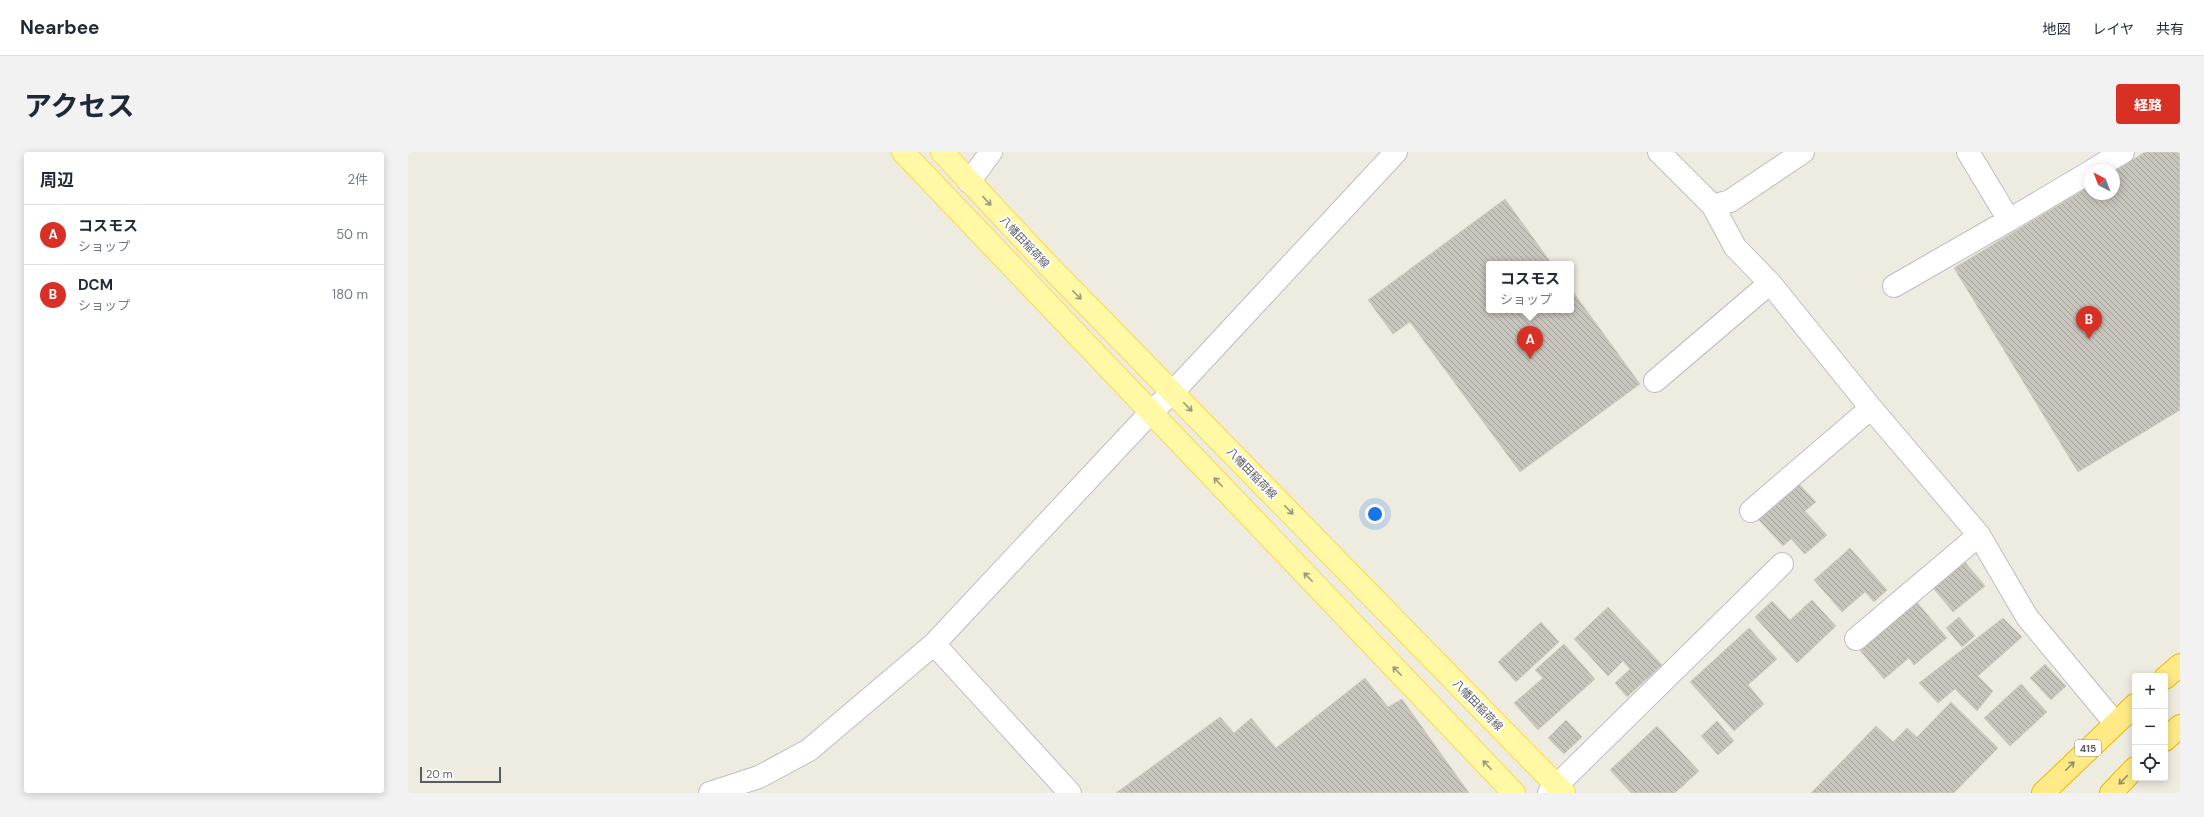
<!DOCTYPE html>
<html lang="ja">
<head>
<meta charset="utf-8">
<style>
	:root { --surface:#fff; --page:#f2f2f3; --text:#1f2937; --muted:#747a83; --line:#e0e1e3; --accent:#d93025 }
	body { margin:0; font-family:"DM Sans","Noto Sans JP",sans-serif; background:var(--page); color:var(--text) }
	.controls { position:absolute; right:12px; bottom:12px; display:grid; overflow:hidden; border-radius:4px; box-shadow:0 2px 10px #0003 }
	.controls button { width:36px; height:36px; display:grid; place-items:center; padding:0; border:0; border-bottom:1px solid var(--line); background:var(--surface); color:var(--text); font:20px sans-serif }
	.compass { position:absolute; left:1676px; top:12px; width:36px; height:36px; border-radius:50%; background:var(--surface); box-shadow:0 2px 10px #0003; rotate:318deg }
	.scale { position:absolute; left:12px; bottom:10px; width:81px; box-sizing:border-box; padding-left:4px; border:2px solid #595c63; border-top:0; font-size:11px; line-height:14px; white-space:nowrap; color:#595c63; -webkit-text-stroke:3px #fff; paint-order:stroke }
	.you { position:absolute; left:967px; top:362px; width:14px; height:14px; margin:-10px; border:3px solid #fff; border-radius:50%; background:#1a73e8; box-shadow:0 0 0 6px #1a73e833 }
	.badge { display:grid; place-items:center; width:26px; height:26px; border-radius:50%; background:var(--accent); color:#fff; font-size:13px; font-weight:700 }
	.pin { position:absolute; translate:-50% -33px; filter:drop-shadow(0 1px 2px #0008) }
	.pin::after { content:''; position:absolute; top:21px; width:14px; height:12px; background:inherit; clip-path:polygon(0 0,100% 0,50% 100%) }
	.popup { position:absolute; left:1078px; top:109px; width:88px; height:52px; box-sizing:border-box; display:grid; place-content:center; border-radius:4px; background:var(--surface); filter:drop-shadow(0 1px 3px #0005); font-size:13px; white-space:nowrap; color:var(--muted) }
	.popup b { font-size:15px; color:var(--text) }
	.popup::after { content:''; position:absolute; left:50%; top:100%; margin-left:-8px; border:8px solid transparent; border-top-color:var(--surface) }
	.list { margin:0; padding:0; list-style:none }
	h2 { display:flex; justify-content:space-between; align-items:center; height:52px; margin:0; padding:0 16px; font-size:17px }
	h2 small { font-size:13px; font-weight:400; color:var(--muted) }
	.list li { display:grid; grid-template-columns:26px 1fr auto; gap:12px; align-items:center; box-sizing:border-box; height:60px; padding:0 16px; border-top:1px solid var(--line) }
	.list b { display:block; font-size:15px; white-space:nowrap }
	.list p { margin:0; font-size:13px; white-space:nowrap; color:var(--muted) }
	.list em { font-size:13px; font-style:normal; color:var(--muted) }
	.icon { flex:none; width:22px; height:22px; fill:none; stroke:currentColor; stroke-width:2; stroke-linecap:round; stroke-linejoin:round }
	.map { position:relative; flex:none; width:1772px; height:641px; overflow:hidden; border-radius:4px }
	header { display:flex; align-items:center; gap:24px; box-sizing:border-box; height:56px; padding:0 20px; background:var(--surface); border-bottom:1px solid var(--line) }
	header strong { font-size:19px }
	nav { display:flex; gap:22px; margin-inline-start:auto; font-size:14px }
	.intro { display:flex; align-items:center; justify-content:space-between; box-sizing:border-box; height:96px; padding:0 24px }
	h1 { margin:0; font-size:28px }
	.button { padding:10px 18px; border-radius:4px; background:var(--accent); color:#fff; font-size:14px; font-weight:700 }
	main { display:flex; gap:24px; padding:0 24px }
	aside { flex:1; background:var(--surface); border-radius:4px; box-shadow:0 2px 10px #0003 }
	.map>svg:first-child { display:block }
	.building { fill:url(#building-back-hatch); stroke:#d3cebe }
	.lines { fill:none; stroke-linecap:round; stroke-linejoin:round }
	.minor-casing { stroke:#bbbdc3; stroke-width:24 }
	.major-casing { stroke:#fcd94a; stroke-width:24 }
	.highway-casing { stroke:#eeb700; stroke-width:24 }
	.minor { stroke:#fff; stroke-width:22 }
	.major { stroke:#fff8a4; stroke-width:22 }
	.highway { stroke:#ffea86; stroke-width:22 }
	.oneway { stroke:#9b9a7d }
	.oneway2 { stroke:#938e6f }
	.labels { text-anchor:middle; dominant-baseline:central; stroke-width:3.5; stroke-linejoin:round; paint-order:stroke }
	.shield { fill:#fff; stroke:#8b8d92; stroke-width:1 }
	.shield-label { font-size:10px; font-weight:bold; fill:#595c63 }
	.street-label { font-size:11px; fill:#595c63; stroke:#fff }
</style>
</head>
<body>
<header>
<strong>Nearbee</strong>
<nav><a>地図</a><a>レイヤ</a><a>共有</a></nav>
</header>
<div class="intro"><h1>アクセス</h1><a class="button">経路</a></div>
<main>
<aside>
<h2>周辺<small>2件</small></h2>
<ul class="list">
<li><span class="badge">A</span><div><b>コスモス</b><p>ショップ</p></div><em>50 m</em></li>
<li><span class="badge">B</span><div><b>DCM</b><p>ショップ</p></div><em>180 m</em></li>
</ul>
</aside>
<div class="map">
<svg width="1772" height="641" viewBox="0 0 1772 641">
	<defs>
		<pattern id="building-back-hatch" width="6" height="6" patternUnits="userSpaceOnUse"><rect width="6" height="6" fill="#c8c5bd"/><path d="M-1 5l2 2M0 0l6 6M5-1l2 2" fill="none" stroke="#a5a39d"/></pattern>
	</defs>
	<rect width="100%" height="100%" fill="#eeece0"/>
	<!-- building -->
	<path class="building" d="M1737,0H1772V258L1670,320L1546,116L1682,34V42H1706V19Z
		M1097,47L1144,112H1081V158H1163V137L1232,232L1112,320L1002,170L985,182L960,148Z
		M1390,331L1408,350L1397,359L1419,383L1397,402L1383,387L1375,394L1350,367Z
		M1442,396L1479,438L1466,450L1457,440L1434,460L1406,428Z
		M1557,410L1577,434L1545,460L1525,436Z
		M1404,448L1428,474L1389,511L1347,465L1364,449L1382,468Z
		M1508,449L1539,486L1506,513L1501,506L1476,527L1451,497Z
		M1200,455L1254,513L1219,545L1207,531L1222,517L1215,509L1200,524L1166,487Z
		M1551,465L1567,484L1554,495L1538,476Z
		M1595,466L1614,485L1570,524L1585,539L1569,559L1547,537L1530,551L1511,531Z
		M1133,470L1151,490L1108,530L1090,510Z
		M1341,476L1369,507L1340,533L1356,552L1326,579L1282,530Z
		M1156,492L1187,527L1130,578L1106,551L1135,526L1127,518Z
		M1637,512L1658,534L1643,548L1622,526Z
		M957,526L980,555L994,547L1061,641H708L812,565L826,581L843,566L868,596Z
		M1613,532L1639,560L1602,594L1576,566Z
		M1543,550L1590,596L1546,641H1403L1468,574L1485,590L1499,576L1509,585Z
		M1158,568L1174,585L1156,602L1140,586Z
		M1309,569L1326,589L1310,603L1293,584Z
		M1249,574L1291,619L1267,641H1223L1202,618Z"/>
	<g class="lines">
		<!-- minor casing -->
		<g class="minor-casing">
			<path id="minor" d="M1251,0L1305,54L1327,95L1362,131L1463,256L1571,383L1619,465L1707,571
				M1685,18L1715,0
				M561,30L583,0
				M1305,54L1322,49L1395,0
				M1601,68L1682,20
				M1486,134L1601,68L1560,0
				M1247,229L1362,131
				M1343,359L1463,256
				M1448,487L1571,383
				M526,492L662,641
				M302,641L351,625L401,598L526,492L743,260L765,240L988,0
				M1141,641L1374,412"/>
		</g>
		<!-- major casing -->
		<g class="major-casing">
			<path id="major" d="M495,0L1106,641
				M534,0L637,110L1156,641"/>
		</g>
		<!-- highway casing -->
		<g class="highway-casing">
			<path id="highway" d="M1757,526L1772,513
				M1757,588L1772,574
				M1635,641L1727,553
				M1703,641L1727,616"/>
		</g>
		<!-- minor -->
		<use href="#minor" class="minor"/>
		<!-- major -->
		<use href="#major" class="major"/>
		<!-- highway -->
		<use href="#highway" class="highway"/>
	</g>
	<!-- one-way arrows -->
	<defs><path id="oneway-shaft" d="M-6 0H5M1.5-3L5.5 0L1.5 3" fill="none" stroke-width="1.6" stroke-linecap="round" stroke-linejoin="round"/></defs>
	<g class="oneway">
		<use href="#oneway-shaft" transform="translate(579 49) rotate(47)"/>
		<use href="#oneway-shaft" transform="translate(669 143) rotate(45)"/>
		<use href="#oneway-shaft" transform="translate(780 255) rotate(46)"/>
		<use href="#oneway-shaft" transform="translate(810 330) rotate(-134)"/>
		<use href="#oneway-shaft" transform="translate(881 358) rotate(46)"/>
		<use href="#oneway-shaft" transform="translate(900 425) rotate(-134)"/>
		<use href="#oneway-shaft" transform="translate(989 519) rotate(-134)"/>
		<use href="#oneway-shaft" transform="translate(1079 613) rotate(-134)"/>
	</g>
	<g class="oneway2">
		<use href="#oneway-shaft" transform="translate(1662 614) rotate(-45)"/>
		<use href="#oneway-shaft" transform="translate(1715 628) rotate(134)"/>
	</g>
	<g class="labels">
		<!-- shield labels -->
		<rect class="shield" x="1667" y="588" width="26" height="16" rx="3"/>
		<g class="shield-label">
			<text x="1680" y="596">415</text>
		</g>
		<!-- street labels -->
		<g class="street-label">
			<text transform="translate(617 90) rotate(47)">八幡田稲荷線</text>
			<text transform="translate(844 321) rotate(46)">八幡田稲荷線</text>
			<text transform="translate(1070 553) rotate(46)">八幡田稲荷線</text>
		</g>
	</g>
</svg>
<div class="controls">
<button>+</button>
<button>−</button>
<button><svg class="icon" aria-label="locate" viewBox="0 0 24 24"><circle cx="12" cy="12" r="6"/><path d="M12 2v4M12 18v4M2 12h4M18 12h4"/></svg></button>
</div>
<svg class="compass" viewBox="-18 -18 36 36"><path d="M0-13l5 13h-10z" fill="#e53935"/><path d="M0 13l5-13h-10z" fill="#747a83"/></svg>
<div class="scale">20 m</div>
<div class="you"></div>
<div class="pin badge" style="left:1122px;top:207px">A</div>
<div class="popup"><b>コスモス</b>ショップ</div>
<div class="pin badge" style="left:1681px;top:187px">B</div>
</div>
</main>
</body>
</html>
